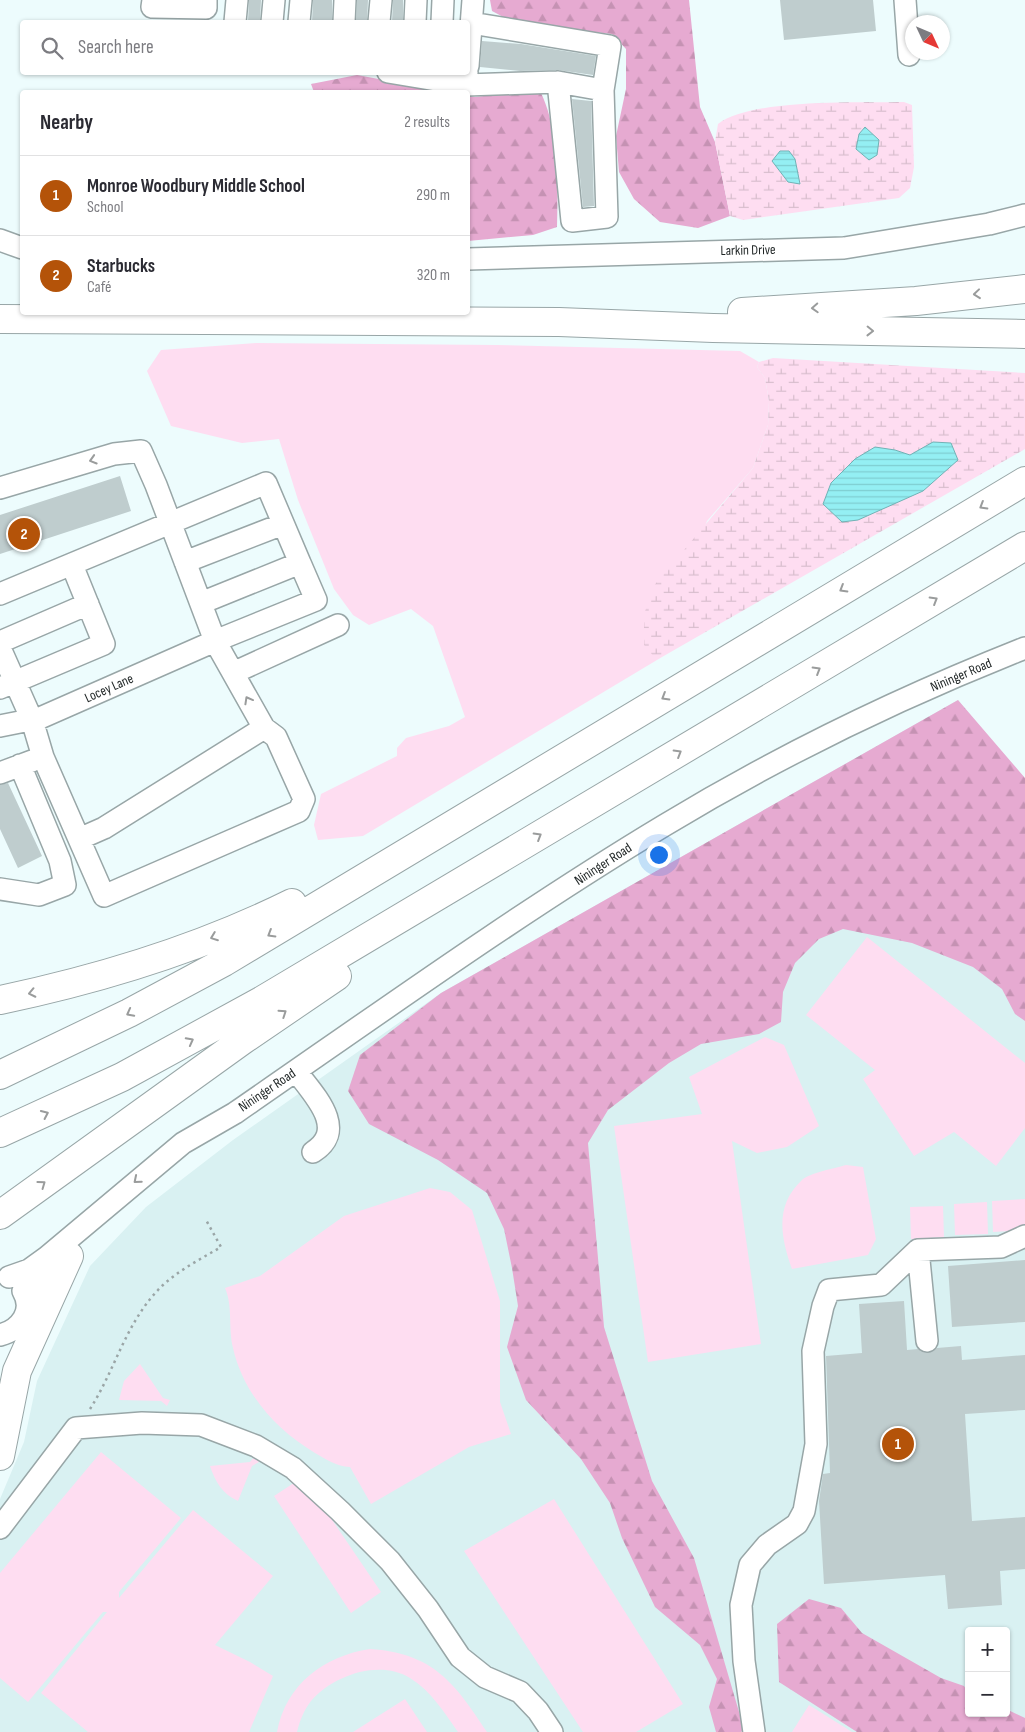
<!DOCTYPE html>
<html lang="en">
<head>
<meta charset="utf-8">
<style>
	:root { --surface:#fff; --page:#f7f7f7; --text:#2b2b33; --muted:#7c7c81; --line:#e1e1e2; --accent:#b45309 }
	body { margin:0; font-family:"Sofia Sans Condensed",sans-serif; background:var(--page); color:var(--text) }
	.controls { position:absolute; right:15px; bottom:15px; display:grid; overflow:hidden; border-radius:5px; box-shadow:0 1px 4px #0004 }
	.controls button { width:45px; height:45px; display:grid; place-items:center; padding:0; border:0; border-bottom:1px solid var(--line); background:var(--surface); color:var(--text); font:25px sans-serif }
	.compass { position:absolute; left:905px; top:15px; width:45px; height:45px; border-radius:50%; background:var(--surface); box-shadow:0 1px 4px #0004; rotate:134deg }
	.you { position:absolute; left:658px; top:854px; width:18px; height:18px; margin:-12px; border:4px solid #fff; border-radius:50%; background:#1a73e8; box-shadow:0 0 0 8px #1a73e833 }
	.badge { display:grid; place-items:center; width:32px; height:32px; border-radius:50%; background:var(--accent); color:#fff; font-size:16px; font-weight:700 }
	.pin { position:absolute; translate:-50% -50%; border:2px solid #fff; box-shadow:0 1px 5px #0006 }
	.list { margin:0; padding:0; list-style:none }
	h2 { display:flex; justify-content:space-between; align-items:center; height:65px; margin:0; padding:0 20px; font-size:21px }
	h2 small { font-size:16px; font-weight:400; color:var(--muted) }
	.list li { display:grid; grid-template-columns:32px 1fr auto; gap:15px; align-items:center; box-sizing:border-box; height:80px; padding:0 20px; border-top:1px solid var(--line) }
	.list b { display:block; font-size:19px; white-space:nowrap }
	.list p { margin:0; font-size:16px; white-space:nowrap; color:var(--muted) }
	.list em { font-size:16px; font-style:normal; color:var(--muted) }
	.icon { flex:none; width:28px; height:28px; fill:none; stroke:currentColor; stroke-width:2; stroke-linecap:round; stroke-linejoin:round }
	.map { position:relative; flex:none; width:1025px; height:1732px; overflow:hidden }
	.search { position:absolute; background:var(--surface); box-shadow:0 1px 4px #0004; left:20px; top:20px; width:450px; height:55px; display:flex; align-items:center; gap:12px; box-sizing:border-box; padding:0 18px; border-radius:5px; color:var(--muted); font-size:19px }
	.panel { position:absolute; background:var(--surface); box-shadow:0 1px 4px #0004; left:20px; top:90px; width:450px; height:225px; border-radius:5px }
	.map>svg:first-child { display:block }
	.built { fill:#d9f1f2; fill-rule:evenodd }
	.grass { fill:#feddf1 }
	.forest { fill:url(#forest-firs) }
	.wetland { fill:url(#wetland-marsh) }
	.water { fill:url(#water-rules); stroke:#71b2b5 }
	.building { fill:#bfcdce }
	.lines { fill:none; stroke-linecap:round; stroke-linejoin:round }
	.minor-casing { stroke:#98a6a7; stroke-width:24 }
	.major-casing { stroke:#98a6a7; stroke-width:30 }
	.highway-casing { stroke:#98a6a7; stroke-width:30 }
	.path { stroke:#9aa5a6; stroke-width:2.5; stroke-dasharray:2.5 4; stroke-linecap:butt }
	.minor { stroke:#fff; stroke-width:21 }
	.major { stroke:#fff; stroke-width:28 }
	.highway { stroke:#fff; stroke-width:28 }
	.oneway { stroke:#9a9c9c }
	.labels { text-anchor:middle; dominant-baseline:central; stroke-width:4; stroke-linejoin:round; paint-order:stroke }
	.street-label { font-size:14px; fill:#1e2424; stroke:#fff }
</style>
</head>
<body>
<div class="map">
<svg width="1025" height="1732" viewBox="0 0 1025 1732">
	<defs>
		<pattern id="forest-firs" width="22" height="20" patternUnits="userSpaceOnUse" patternTransform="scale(1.25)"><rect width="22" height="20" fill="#e6aad1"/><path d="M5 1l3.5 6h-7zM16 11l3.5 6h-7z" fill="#c592b3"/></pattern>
		<pattern id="wetland-marsh" width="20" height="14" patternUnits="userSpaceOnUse" patternTransform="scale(1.25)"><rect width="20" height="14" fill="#feddf1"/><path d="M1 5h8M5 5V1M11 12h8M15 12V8" fill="none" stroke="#d9bece"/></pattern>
		<pattern id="water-rules" width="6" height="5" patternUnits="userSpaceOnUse" patternTransform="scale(1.25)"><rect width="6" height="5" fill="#94eff3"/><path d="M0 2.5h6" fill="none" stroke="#7fcdd0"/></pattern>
	</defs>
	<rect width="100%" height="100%" fill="#edfcfd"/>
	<!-- built -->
	<path class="built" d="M958,700L1025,781V1732H0V1499L24,1442L37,1381L90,1266L146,1207L233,1140L441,993ZM969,1631H1006V1713H969Z"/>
	<!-- grass -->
	<path class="grass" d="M256,343L497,345L740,351L759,362L757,367L765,378L769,401L768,425L753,468L707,521L654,656L662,657L363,836L318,840L314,825L321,794L397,756V748L406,738L449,726L465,717L433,626L411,609L369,625L353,615L334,589L298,500L279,439L242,443L171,426L147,371L161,350Z
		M867,937L1025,1063V1128L996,1166L954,1132L914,1156L863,1079L875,1070L806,1015Z
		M765,1037L784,1045L819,1126L787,1147L757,1153L732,1141L761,1344L648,1362L614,1126L702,1114L689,1077Z
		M846,1165L863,1167L876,1239L868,1255L792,1269C781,1238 774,1206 802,1180C809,1173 836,1168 846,1165Z
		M430,1188L450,1192L472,1210L500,1301V1402L511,1434L469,1447L371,1504L350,1467C336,1466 327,1460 315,1453C276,1430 243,1393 233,1348C228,1328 233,1306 225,1288L260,1276L344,1216Z
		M1025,1199V1230L993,1232L992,1201Z
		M987,1202L988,1234L955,1235L954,1204Z
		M943,1206L944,1237L911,1239L910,1207Z
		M140,1364L163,1398L170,1400L167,1406L161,1401L119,1400L124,1381Z
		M101,1452L181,1518L119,1592V1598L193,1510L273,1576L215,1645L250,1662L273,1676L249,1732H88L41,1693L107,1612H103L28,1702L0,1678V1573Z
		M255,1456L259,1462L252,1466L238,1501C222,1494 215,1481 210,1466L250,1462Z
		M303,1477L381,1592L351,1613L274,1496Z
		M554,1499L683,1704L636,1732H583L464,1551Z
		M370,1649C433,1653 455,1683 487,1732H458C444,1712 431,1691 410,1678C380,1659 333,1675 311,1701C304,1710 300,1720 297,1732H277C286,1684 324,1656 370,1649Z
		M405,1699L427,1732H353Z
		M809,1705L852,1732H792Z"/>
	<!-- forest -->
	<path class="forest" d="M490,0H689L700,107L715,142L730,216L698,228L660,222L634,199L619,172L616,136L626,89V49L612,34L559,28L509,20L492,11Z
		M357,75L449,92H314L311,84Z
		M516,92L541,93C559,130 558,186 557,227L533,235L468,241V96L475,97Z
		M958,700L1025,778V1021L1015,1014L1002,989L973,967L912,943L843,929L819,939L795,963L783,992L781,1022L759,1034L701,1044L669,1063L608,1110L588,1143L604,1327L652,1481L694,1558L744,1729L741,1732H716L709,1707L717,1679L700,1645L655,1607L622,1538L610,1503L581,1459L526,1400L507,1347L518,1306L512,1268L504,1229L487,1193L438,1160L369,1124L348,1091L360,1055L441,993Z
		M809,1599L841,1608L862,1633L941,1678L964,1686L969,1694V1713H1006V1709L1025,1718V1732H857L779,1682L777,1624Z"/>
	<!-- wetland -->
	<path class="wetland" d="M904,102L912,105L914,167L910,188L899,198L743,220L730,216L715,142L718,124C753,98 858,103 904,102Z
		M773,358L1025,373V449L662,657H654L644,645V615L652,588L753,468L768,425L769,401L765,378L757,367L759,362Z"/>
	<!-- water -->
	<path class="water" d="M865,127L879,140L877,155L869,160L856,149L859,134Z
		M780,151H789L795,159L800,184L788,182L772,161Z
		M933,442L951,443L958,460L923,491L858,520L842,522L823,504L831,483L855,459L875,447L895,450L910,455Z"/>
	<!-- building -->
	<path class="building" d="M249,0H261L260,22L248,21Z
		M313,0H332V22H312Z
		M357,0H368L367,22H356Z
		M393,0H403V22H392Z
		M780,0H873L876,31L784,40Z
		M482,41L521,44L596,56L593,75L558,70L520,71L480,67Z
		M572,99L591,101L594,206L583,207Z
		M120,476L131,511L0,554V515Z
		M8,783L42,856L18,868L0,829V785Z
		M1025,1260V1322L952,1327L948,1266Z
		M904,1301L907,1350L918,1349L928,1353L937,1348L961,1346L962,1360L1025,1355V1410L965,1414L972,1521L1025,1517V1569L1000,1571L1002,1605L948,1609L945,1575L824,1584L819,1501L823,1474L830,1473L826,1356L862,1353L859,1304Z"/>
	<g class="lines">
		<!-- minor casing -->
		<g class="minor-casing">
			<path id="minor" d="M153,0L152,7L206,8V0
				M905,0L909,55
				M235,22L237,0
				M272,22L274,0
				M299,22L301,0
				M344,22L345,0
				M379,22L381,0
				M415,22L416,0
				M442,22L443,0
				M468,66L473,0
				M388,72L466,85L467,72
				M558,82L572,221L607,217L603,90
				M466,85L558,82L603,90L610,46L471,23
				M0,240L22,248
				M468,259L844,248L989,224L1025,215
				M0,488L114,454L141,451L156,485L215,641L264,728L276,737L304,799L299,811L104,896L43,757L32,720L0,648
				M185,562L283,524
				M0,594L266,483L300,563L201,603
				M0,642L88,604
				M233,673L338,625
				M0,688L104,644L72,565
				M0,726L40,718L215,641L316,600L300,563
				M0,773L32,761
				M79,839L104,828L264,728
				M0,889L39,895L65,885L60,861L20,765
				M296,1071C313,1094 349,1129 313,1152
				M918,1250L927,1341
				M9,1277L29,1270L47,1257L183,1143L235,1113C377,1015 517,914 665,825C779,756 901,697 1025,648
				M28,1302L40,1283L65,1260
				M0,1335C20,1330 35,1311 23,1291
				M0,1528L76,1428L142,1423L201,1425L256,1446L293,1468L340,1511L390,1561L428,1609L460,1657L485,1677L520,1692L538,1711L552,1732
				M754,1732L744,1661L741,1605L750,1565L767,1545L797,1524L804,1511L816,1444L813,1351L823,1306L829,1290L881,1285L918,1250L1001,1247L1025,1236"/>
		</g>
		<!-- major casing -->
		<g class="major-casing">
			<path id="major" d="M0,1456L17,1371L69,1256"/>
		</g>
		<!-- highway casing -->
		<g class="highway-casing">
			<path id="highway" d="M742,312L916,301L1025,289
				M0,319L559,322L713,328L1025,334
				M0,1000C100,979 199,949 292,903
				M0,1075L129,1013L224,962L1025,481
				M0,1133L122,1077L261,1001L1025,546
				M0,1215L243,1040L337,976"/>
		</g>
		<!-- path -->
		<path class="path" d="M90,1409C115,1370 125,1325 158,1290C175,1272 199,1260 221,1247L206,1220"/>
		<!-- minor -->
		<use href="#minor" class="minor"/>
		<!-- major -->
		<use href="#major" class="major"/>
		<!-- highway -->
		<use href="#highway" class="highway"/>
	</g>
	<!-- one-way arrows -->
	<defs><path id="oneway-chevron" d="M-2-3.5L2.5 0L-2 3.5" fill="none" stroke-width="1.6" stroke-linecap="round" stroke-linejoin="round" transform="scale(1.25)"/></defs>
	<g class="oneway">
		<use href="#oneway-chevron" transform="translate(977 294) rotate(174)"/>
		<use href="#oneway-chevron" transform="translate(815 308) rotate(177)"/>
		<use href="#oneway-chevron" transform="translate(870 331) rotate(1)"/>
		<use href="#oneway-chevron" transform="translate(93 460) rotate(163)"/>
		<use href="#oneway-chevron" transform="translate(983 506) rotate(149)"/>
		<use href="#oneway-chevron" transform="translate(843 589) rotate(149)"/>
		<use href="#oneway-chevron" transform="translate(934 600) rotate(-31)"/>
		<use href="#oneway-chevron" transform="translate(817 670) rotate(-31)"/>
		<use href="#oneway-chevron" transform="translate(665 697) rotate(149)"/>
		<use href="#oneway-chevron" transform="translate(248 700) rotate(-119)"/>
		<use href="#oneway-chevron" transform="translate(678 753) rotate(-31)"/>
		<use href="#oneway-chevron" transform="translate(538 836) rotate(-31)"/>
		<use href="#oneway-chevron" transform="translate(271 934) rotate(149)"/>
		<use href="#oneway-chevron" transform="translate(214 937) rotate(159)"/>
		<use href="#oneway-chevron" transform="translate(32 993) rotate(168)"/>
		<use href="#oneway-chevron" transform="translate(130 1013) rotate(152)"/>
		<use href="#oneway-chevron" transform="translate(283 1013) rotate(-34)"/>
		<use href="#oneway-chevron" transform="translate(190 1041) rotate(-28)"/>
		<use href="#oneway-chevron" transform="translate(45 1114) rotate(-25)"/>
		<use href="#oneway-chevron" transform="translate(137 1180) rotate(140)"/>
		<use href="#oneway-chevron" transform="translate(42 1184) rotate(-36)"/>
	</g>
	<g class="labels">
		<!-- street labels -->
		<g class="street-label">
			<text transform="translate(748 250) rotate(-1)">Larkin Drive</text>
			<text transform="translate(961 675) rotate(-23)">Nininger Road</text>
			<text transform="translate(109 688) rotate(-24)">Locey Lane</text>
			<text transform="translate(603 864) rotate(-33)">Nininger Road</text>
			<text transform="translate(267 1090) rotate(-34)">Nininger Road</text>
		</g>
	</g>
</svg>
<div class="controls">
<button>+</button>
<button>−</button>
</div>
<svg class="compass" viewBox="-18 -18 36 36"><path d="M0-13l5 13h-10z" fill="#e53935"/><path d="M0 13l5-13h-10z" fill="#7c7c81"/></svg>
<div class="you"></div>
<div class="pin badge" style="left:898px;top:1444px">1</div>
<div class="pin badge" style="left:24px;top:534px">2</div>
<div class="search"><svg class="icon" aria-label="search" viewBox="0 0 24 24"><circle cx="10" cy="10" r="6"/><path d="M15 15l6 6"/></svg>Search here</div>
<section class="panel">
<h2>Nearby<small>2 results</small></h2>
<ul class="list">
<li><span class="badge">1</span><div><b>Monroe Woodbury Middle School</b><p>School</p></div><em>290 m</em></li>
<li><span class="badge">2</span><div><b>Starbucks</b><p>Café</p></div><em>320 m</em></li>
</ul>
</section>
</div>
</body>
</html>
